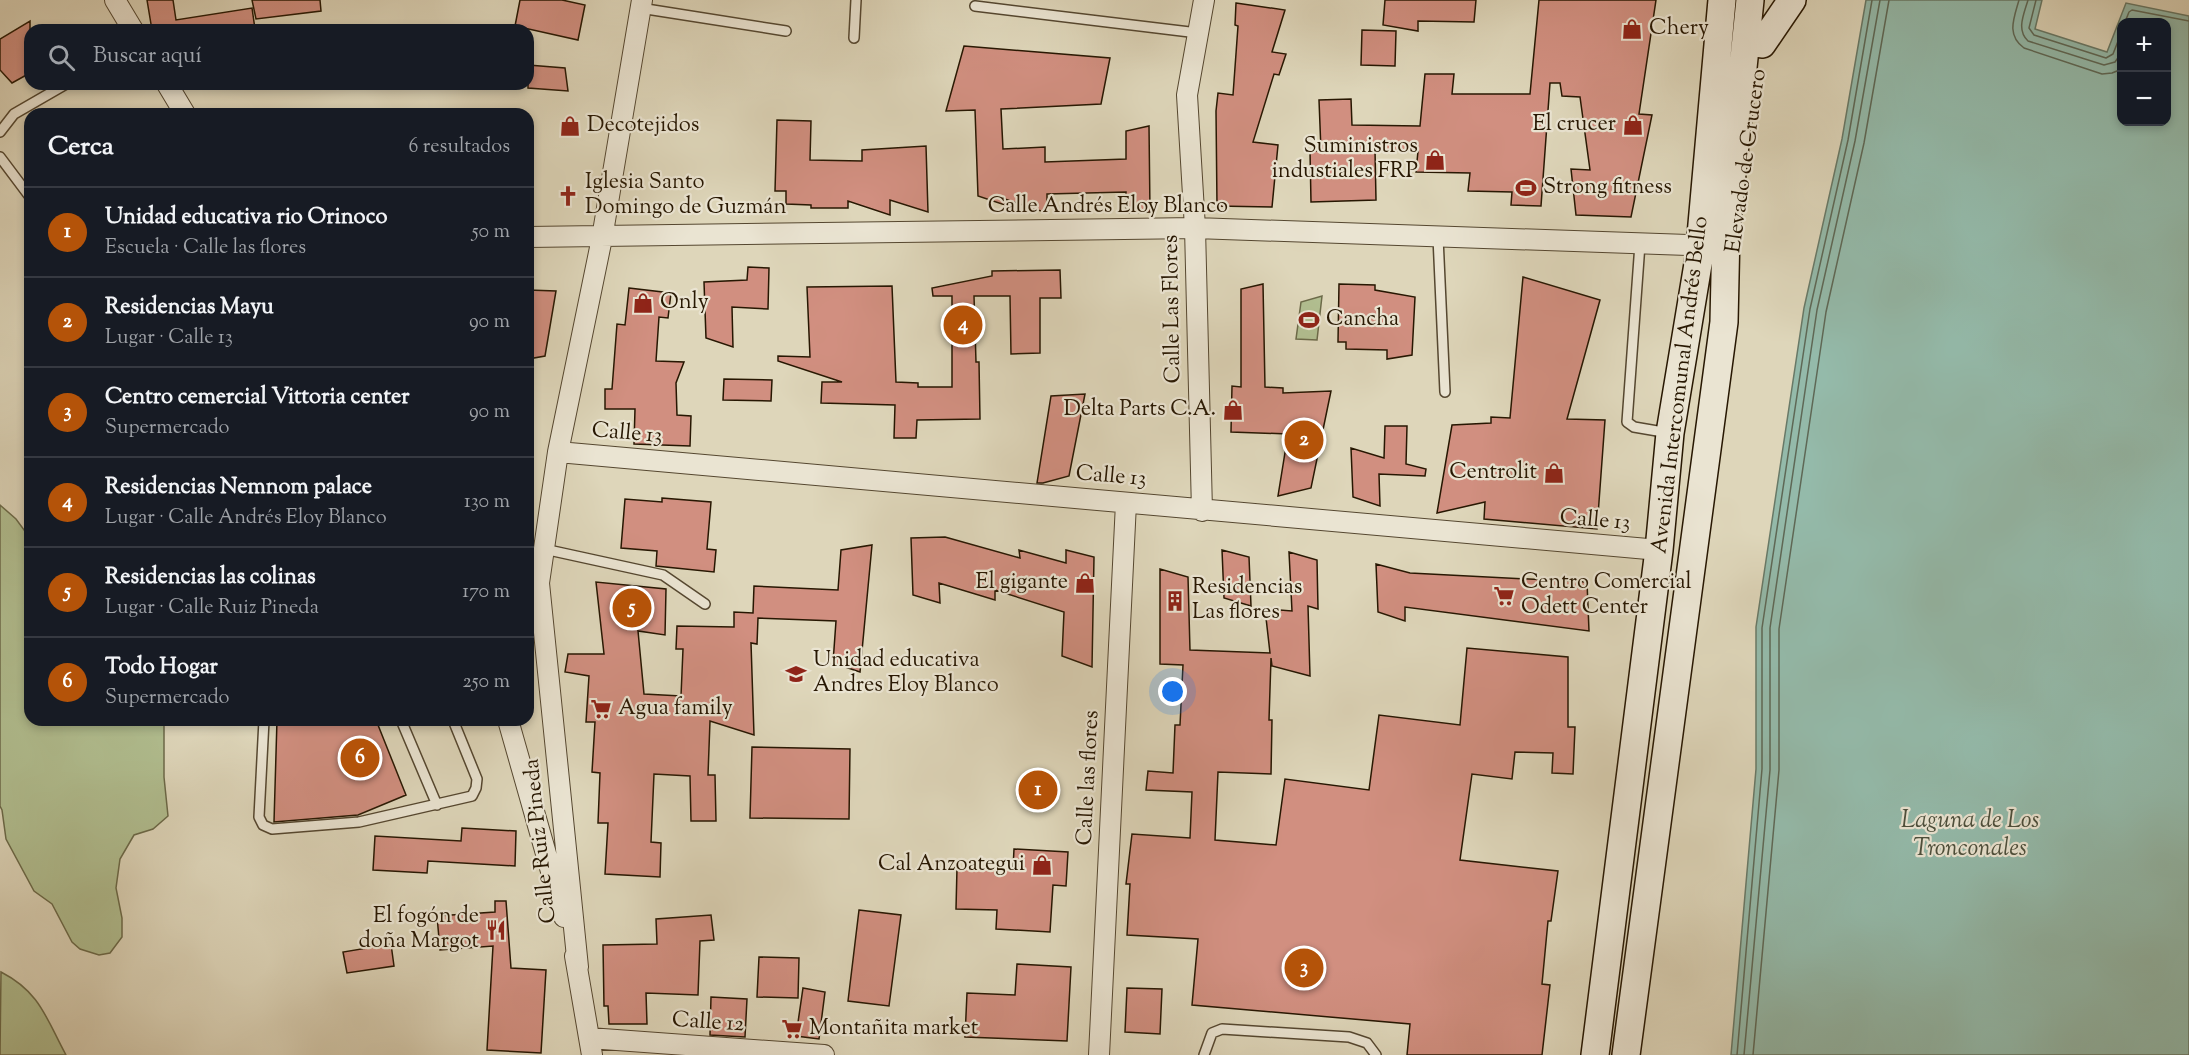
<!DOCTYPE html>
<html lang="es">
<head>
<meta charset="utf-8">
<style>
	:root { --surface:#171b24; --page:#20242c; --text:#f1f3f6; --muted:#9ea1a6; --line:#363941; --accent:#b45309 }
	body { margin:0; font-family:"Sorts Mill Goudy",serif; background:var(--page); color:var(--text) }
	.controls { position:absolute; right:18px; top:18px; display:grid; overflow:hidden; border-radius:12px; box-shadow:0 3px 9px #0003 }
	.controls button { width:54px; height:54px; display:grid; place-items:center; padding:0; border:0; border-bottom:2px solid var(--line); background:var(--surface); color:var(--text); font:30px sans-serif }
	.you { position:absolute; left:1173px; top:692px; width:21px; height:21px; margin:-15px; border:4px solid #fff; border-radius:50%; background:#1a73e8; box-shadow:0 0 0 9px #1a73e833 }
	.badge { display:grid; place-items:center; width:39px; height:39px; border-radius:50%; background:var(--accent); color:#fff; font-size:20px; font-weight:700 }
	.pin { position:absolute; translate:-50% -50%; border:3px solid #fff; box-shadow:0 2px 6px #0006 }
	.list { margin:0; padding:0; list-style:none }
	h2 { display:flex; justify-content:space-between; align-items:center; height:78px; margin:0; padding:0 24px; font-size:26px }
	h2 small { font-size:20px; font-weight:400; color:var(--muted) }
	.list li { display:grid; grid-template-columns:39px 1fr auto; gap:18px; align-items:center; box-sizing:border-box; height:90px; padding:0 24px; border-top:2px solid var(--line) }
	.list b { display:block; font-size:22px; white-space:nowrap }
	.list p { margin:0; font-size:20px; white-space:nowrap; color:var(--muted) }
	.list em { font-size:20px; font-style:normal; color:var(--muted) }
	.icon { flex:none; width:33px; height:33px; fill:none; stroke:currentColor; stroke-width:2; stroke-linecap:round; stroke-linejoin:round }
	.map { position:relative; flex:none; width:2189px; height:1055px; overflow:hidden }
	.search { position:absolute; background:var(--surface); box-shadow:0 3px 9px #0003; left:24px; top:24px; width:510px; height:66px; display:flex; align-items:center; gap:15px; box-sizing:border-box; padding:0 21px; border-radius:18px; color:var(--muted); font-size:22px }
	.panel { position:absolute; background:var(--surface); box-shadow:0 3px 9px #0003; left:24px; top:108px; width:510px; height:618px; border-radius:18px }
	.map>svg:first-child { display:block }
	.green { fill:#b1be90; stroke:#6c6a49; stroke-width:1.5 }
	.water { fill:#94baaa; stroke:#687967; stroke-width:1.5; fill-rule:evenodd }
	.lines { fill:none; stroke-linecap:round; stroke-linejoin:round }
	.shore { stroke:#5e6856; stroke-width:1.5 }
	.building { fill:#d18f80; stroke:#271702; stroke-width:1.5 }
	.service-casing { stroke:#554730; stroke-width:12 }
	.minor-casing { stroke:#554730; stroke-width:22 }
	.secondary-casing { stroke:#271702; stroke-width:30 }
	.service { stroke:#eae4d2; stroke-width:9 }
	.minor { stroke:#eae4d2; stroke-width:20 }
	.secondary { stroke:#eae4d2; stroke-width:27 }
	.labels { text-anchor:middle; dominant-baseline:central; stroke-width:4.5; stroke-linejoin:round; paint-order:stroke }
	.poi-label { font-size:22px; fill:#271702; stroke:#eae4d2; text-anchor:start }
	.street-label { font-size:22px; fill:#271702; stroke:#eae4d2 }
	.water-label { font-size:24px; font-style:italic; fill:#4d503d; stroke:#eae4d2 }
</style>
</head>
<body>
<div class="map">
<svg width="2189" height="1055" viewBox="0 0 2189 1055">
	<rect width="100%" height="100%" fill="#ded6ba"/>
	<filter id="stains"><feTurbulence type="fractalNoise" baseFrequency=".00333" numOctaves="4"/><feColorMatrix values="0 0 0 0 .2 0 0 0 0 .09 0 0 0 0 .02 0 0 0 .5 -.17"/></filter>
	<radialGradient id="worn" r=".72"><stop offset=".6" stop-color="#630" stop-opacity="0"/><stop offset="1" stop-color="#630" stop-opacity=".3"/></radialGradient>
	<!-- green -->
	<path class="green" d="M1322,296L1317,340L1296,339L1301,302Z
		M0,505L16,519L30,538V720H164V777L168,816L153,829L134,835L120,859L116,888L122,918V937L110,953L99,955L80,949L72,942L52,904L34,891L6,839L2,810L0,806Z
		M1,972C40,992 46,1018 66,1055H0Z"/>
	<!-- water -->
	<path class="water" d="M1866,0H2042L2035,29L2107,52L2126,3L2189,16V1055H1731L1756,769V627L1804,308L1842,139ZM2122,22H2166V122H2122Z"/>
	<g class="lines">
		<!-- shore -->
		<path class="shore" d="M2019,0C2014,18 2006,35 2024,48L2102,74L2112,73L2122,69
			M2028,0C2024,14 2016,30 2028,41L2104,65L2115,62L2122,52
			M2036,0L2029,28L2034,35L2106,58L2113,54L2122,31
			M2125,22L2129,12L2132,10L2189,21
			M1737,1055L1762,769V628L1810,309L1848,140L1872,0
			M1744,1055L1770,770V628L1817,310L1855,141L1880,0
			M1753,1055L1779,770V629L1826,312L1864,143L1889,0"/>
	</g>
	<!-- building -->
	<path class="building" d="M147,0H173L176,20L252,8L255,29L152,30Z
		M252,0H320L321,11L256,19Z
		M520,0H562L585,5L578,40L515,26Z
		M1385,0H1476L1474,22L1418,21V31L1383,25Z
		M1539,0H1656L1639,114L1652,115L1631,217L1576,215L1571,169L1590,170L1580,97L1562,96L1560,83H1550L1541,206L1511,205L1512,192L1468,191L1470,173L1416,172L1418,151L1375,150L1376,200L1311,202L1310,151H1321L1319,100L1351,99L1352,125L1420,126L1425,74H1454L1452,94H1530Z
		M1236,3L1285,10L1272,52L1286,54L1279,75L1274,74L1253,142L1278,145L1272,207L1217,206L1216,111L1218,93L1233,95L1238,26L1235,25Z
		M30,21V73L12,83L0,70V39Z
		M1362,30L1396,31L1395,66L1361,65Z
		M964,46L1110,58L1101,104L1001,109L1003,149L1045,147V162L1126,159V131L1149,126L1150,212L1126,213V192L1047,194V213L1005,199V205L978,196L975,110L946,111Z
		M528,65L565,68L568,91L528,88Z
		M777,120L811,121L810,160L862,161V150L926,146L928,212L890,200V215L848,201V208H811V205L786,204V191H775Z
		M748,267L769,268L768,309L732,307L733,347L706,338L704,282L747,280Z
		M1060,270L1061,298H1040V353L1011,354L1010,296H974L976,362H979L980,419L917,420L916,438H894L895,405L821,403L822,382H842L778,361V356L810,357L807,287L892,286L896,382L918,383V387H952V296H933L932,288L992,276V271Z
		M1523,277L1600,300L1567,419L1605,420L1597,529L1484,519L1485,502L1437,513L1452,425L1491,423V417L1510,418Z
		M1263,284L1265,387L1283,388V393L1331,391L1311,488L1278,496L1288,434L1231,432L1232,386L1241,387V289Z
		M1339,284L1375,285V290L1415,297L1412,355L1387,359V350L1346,349V342H1338Z
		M629,288L671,293L668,318L659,317L656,361L684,362L676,383L677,415L691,416L690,446L634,444L635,409H605V389H612L617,324L625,325Z
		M528,290L556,291L545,356L528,359Z
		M724,379L772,380L771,401L723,400Z
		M1085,394L1069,476L1043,483H1037L1051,396Z
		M1385,426H1407L1406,464L1426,469L1425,476L1379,474L1380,506L1353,497L1351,448L1384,458Z
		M662,498L711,502L707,549L716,550L714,572L656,566L657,551L621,548L625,499L662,502Z
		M945,537L1020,558L1019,550L1066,563V550L1094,557L1092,667L1062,656L1064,612L995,590V600L939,583L940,603L913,595L911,538Z
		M872,545L860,672L833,663L836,621L758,618L757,644L751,643L754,735L710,721L708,775H715L716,821H691L690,776L654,774L651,842L661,843L660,877L605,874L608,823H598L600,773L592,772L595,722H586L589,676L565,672L568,654H604L596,582L666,589L665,635L638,631L644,694L681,696L683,649H676L677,626L734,627V612L753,613L754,586L838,590L841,550Z
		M1222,550L1249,557L1251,606L1224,598Z
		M1289,552L1317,560L1318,609L1308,606L1310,676L1272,666L1271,658L1269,720H1272L1271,774L1218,772L1215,840L1276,845L1285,779L1369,790L1379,715L1460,725L1467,648L1568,657V727H1575L1573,774L1552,773L1553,753L1515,752L1512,779L1472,774L1460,860L1558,871L1551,921H1548L1542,984L1550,985L1542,1055H1407L1410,1024L1192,1005L1198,939L1127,935L1130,884H1126L1132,834L1190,838L1192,792L1146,790L1148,771L1173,773L1175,725H1180L1183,665L1160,664V569L1188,577L1190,650L1270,653L1265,609L1292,611Z
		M1376,564L1410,573L1587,582L1589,631L1405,607V621L1378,612Z
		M277,720H376L406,795L358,815L274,822Z
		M752,747L850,749L849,819L750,818Z
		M462,828L516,831L515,866L428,861L427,873L373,870L375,836L461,841Z
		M1014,849L1068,852L1066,886L1053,885L1050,932L996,929L997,910L956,909L957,868L1013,869Z
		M495,901H506L511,968L546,970L541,1053L487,1050L493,946L440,950L437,916L495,912Z
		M859,910L901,915L889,1006L848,1001Z
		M711,915L714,940L700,941L698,995L646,993L647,1024H609L608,1006H604L603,945L657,944L656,919Z
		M391,944L394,966L347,973L343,952Z
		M759,957L799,958L798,998L757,997Z
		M1017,964L1071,967L1067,1041L965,1037L967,993L1015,995Z
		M803,988L825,992L819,1039L796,1036Z
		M1127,988L1162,989L1160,1034L1125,1032Z
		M711,997L747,999L745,1037L710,1035Z"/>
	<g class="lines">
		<!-- service casing -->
		<g class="service-casing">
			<path id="service" d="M975,6L1198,33
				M640,8L786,31
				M854,38L856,0
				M0,132L14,114L66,84
				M0,157L30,197
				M1438,237L1445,392
				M1640,244L1627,422L1634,427L1669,433
				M544,549L663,575L705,604
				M264,720L259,817L263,825L272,829L359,822L472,796L476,788L477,779L453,720
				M401,720L437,805
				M1204,1055L1212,1033L1222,1029L1349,1037L1367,1043L1376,1055"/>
		</g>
		<!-- minor casing -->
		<g class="minor-casing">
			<path id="minor" d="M115,0L133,30
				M167,84L185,114
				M528,237L1195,228L1688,245
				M558,452L1659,550
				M1202,511L1195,228L1187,95L1204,0
				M508,720L564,917
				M575,956L592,1055
				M578,967L539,583L558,452L602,238L642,0
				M589,1038L824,1055
				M1099,1055L1126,503"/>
		</g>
		<!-- secondary casing -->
		<g class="secondary-casing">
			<path id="secondary" d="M1762,44L1792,0
				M1595,1055L1659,550L1670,433L1699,258L1722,0
				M1626,1055L1724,322L1726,231L1750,0"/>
		</g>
		<!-- service -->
		<use href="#service" class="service"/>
		<!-- minor -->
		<use href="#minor" class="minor"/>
		<!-- secondary -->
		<use href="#secondary" class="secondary"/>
	</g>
	<!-- icons -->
	<defs>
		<g id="shop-bare" transform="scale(1.62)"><path d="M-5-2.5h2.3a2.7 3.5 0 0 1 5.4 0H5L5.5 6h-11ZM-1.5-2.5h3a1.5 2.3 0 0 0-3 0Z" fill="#8f2418" stroke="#eae4d2" stroke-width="2.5" paint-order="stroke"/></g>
		<g id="stadium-bare" transform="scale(1.62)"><path d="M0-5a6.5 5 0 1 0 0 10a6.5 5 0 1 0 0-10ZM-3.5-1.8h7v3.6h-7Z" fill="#8f2418" stroke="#eae4d2" stroke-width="2.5" paint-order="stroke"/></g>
		<g id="church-bare" transform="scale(1.62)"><path d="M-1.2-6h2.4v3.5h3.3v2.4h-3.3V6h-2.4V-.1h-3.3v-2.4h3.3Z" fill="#8f2418" stroke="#eae4d2" stroke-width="2.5" paint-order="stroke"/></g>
		<g id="supermarket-bare" transform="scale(1.62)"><path d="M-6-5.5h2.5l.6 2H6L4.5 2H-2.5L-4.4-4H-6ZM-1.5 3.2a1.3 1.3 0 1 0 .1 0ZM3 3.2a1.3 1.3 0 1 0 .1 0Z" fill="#8f2418" stroke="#eae4d2" stroke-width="2.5" paint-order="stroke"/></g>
		<g id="building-bare" transform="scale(1.62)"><path d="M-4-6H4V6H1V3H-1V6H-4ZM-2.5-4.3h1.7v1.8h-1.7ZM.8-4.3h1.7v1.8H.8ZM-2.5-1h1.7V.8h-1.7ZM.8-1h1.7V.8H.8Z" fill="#8f2418" stroke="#eae4d2" stroke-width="2.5" paint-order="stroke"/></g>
		<g id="school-bare" transform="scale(1.62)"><path d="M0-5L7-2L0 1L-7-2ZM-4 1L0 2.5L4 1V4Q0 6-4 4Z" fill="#8f2418" stroke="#eae4d2" stroke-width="2.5" paint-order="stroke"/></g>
		<g id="restaurant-bare" transform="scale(1.62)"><path d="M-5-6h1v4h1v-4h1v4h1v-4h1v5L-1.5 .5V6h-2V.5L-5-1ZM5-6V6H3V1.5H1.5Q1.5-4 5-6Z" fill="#8f2418" stroke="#eae4d2" stroke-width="2.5" paint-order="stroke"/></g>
	</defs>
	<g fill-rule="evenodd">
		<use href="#shop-bare" x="1632" y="29"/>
		<use href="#shop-bare" x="1633" y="125"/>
		<use href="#shop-bare" x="570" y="126"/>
		<use href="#shop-bare" x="1435" y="160"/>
		<use href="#stadium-bare" x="1526" y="188"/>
		<use href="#church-bare" x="568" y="196"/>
		<use href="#shop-bare" x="643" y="303"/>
		<use href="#stadium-bare" x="1309" y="320"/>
		<use href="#shop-bare" x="1233" y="410"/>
		<use href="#shop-bare" x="1554" y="473"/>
		<use href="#shop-bare" x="1085" y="583"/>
		<use href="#supermarket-bare" x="1504" y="596"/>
		<use href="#building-bare" x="1175" y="601"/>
		<use href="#school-bare" x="796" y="674"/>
		<use href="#supermarket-bare" x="601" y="709"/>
		<use href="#shop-bare" x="1042" y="865"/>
		<use href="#restaurant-bare" x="496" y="930"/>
		<use href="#supermarket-bare" x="792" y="1029"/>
	</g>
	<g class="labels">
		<!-- poi labels -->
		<g class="poi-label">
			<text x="1649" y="29">Chery</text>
			<text x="1616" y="125" text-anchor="end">El crucer</text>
			<text x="587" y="126">Decotejidos</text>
			<text x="1418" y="147" text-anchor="end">Suministros<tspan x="1418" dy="25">industiales FRP</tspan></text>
			<text x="585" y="183">Iglesia Santo<tspan x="585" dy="25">Domingo de Guzmán</tspan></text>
			<text x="1543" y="188">Strong fitness</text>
			<text x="660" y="303">Only</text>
			<text x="1326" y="320">Cancha</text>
			<text x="1216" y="410" text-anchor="end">Delta Parts C.A.</text>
			<text x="1537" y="473" text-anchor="end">Centrolit</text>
			<text x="1068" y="583" text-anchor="end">El gigante</text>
			<text x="1521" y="583">Centro Comercial<tspan x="1521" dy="25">Odett Center</tspan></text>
			<text x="1192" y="588">Residencias<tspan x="1192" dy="25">Las flores</tspan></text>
			<text x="813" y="661">Unidad educativa<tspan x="813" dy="25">Andres Eloy Blanco</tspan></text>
			<text x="618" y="709">Agua family</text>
			<text x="1025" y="865" text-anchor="end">Cal Anzoategui</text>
			<text x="479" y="917" text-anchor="end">El fogón de<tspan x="479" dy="25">doña Margot</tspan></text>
			<text x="809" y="1029">Montañita market</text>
		</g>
		<!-- street labels -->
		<g class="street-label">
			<text transform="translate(1747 161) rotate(-82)">Elevado de Crucero</text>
			<text x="1108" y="207">Calle Andrés Eloy Blanco</text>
			<text transform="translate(1173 309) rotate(-91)">Calle Las Flores</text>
			<text transform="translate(1681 385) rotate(-83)">Avenida Intercomunal Andrés Bello</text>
			<text transform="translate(627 434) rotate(5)">Calle 13</text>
			<text transform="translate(1111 477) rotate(5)">Calle 13</text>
			<text transform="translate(1595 521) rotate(5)">Calle 13</text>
			<text transform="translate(1089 778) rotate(-87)">Calle las flores</text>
			<text transform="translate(541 841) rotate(-96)">Calle Ruiz Pineda</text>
			<text transform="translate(708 1023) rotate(4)">Calle 12</text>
		</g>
		<!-- water labels -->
		<g class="water-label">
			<text x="1970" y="821">Laguna de Los<tspan x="1970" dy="28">Tronconales</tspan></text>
		</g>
	</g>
	<rect width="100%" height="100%" filter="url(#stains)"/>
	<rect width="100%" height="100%" fill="url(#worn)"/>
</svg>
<div class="controls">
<button>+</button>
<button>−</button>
</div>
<div class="you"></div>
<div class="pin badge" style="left:1038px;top:790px">1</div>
<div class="pin badge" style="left:1304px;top:440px">2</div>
<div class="pin badge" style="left:1304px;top:968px">3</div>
<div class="pin badge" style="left:963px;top:325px">4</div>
<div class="pin badge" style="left:632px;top:608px">5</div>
<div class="pin badge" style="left:360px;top:758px">6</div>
<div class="search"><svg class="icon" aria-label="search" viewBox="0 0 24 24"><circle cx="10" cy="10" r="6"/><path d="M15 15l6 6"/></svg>Buscar aquí</div>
<section class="panel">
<h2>Cerca<small>6 resultados</small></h2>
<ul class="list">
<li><span class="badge">1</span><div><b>Unidad educativa rio Orinoco</b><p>Escuela · Calle las flores</p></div><em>50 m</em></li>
<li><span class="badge">2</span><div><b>Residencias Mayu</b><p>Lugar · Calle 13</p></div><em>90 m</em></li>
<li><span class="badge">3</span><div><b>Centro cemercial Vittoria center</b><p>Supermercado</p></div><em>90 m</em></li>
<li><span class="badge">4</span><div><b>Residencias Nemnom palace</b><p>Lugar · Calle Andrés Eloy Blanco</p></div><em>130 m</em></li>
<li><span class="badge">5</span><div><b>Residencias las colinas</b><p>Lugar · Calle Ruiz Pineda</p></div><em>170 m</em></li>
<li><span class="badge">6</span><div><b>Todo Hogar</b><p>Supermercado</p></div><em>250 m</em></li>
</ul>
</section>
</div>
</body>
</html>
